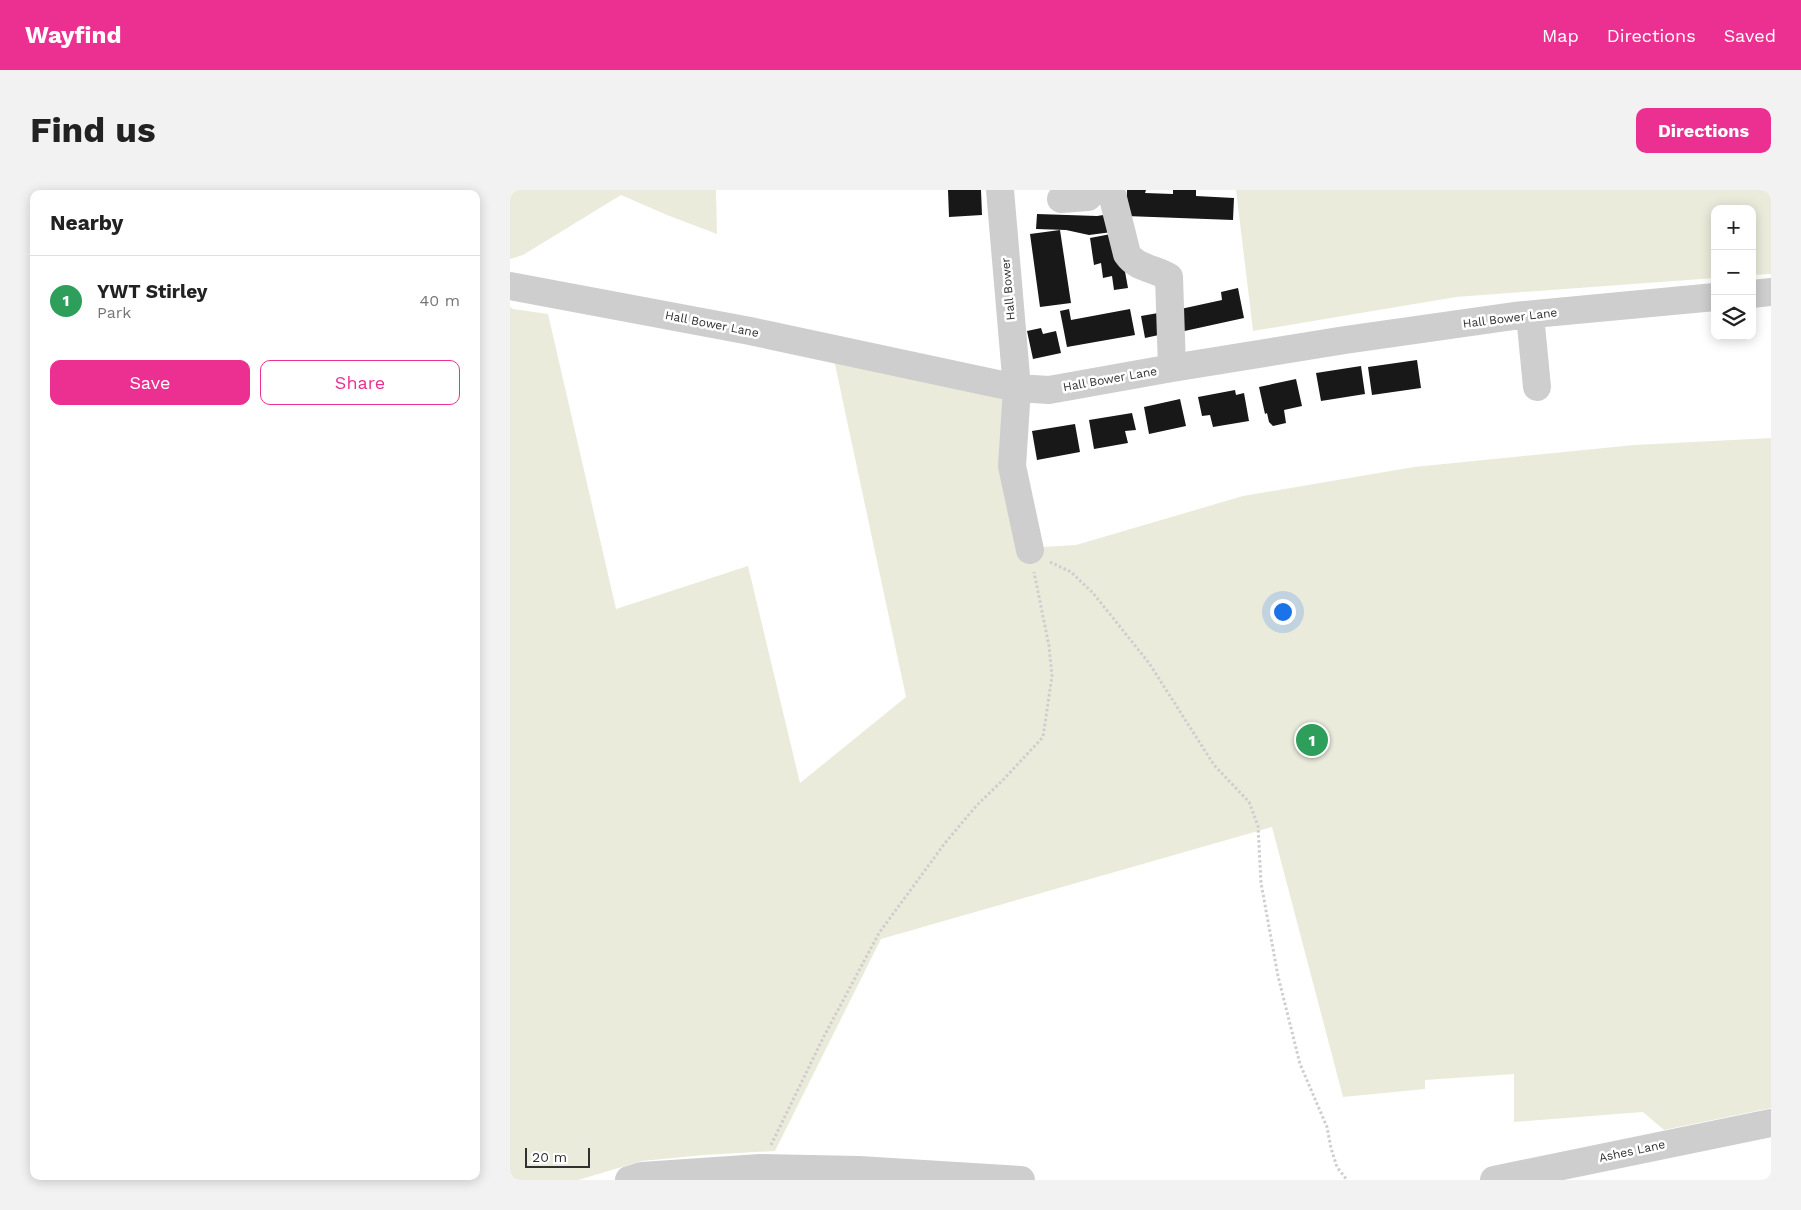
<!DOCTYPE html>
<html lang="en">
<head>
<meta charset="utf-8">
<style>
	:root { --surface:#fff; --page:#f2f2f2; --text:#222; --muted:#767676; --line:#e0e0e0; --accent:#eb3091 }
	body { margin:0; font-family:"Work Sans",sans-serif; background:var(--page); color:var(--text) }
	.controls { position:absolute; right:15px; top:15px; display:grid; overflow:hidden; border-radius:10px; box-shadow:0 2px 12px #0003 }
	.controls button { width:45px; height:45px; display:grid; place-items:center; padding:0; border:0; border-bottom:1px solid var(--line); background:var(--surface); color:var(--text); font:25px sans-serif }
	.scale { position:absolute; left:15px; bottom:12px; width:65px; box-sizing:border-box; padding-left:5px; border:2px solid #313131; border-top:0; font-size:14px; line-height:18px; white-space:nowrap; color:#313131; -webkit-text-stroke:4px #fff; paint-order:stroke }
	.you { position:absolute; left:772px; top:421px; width:18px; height:18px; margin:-12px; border:4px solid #fff; border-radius:50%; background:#1a73e8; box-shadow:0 0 0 8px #1a73e833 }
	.badge { display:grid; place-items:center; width:32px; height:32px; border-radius:50%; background:var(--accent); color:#fff; font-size:16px; font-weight:700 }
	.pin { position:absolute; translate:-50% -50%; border:2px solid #fff; box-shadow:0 1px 5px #0006 }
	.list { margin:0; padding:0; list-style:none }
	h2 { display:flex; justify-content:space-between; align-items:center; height:65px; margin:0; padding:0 20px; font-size:21px }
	h2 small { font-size:16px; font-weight:400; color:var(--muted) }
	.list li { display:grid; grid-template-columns:32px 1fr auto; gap:15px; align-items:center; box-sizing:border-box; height:90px; padding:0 20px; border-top:1px solid var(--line) }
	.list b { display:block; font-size:19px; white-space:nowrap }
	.list p { margin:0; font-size:16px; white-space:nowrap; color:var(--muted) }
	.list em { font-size:16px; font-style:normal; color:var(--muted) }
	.actions { display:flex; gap:10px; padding:15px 20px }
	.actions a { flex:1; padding:11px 0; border:1px solid var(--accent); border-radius:10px; text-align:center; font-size:18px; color:var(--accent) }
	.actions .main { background:var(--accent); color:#fff }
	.icon { flex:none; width:28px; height:28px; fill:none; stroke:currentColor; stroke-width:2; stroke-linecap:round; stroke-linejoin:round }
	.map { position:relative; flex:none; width:1261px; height:990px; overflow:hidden; border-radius:10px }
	header { display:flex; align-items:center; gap:30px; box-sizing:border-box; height:70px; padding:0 25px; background:var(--accent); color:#fff }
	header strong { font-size:24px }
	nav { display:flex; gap:28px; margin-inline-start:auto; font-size:18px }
	.intro { display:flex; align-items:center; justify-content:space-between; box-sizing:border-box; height:120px; padding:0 30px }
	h1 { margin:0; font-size:35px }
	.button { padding:12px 22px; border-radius:10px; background:var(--accent); color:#fff; font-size:18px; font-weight:700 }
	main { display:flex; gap:30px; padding:0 30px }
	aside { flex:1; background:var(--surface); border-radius:10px; box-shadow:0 2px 12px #0003 }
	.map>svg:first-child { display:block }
	.green { fill:#ebebdc }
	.building { fill:#181818 }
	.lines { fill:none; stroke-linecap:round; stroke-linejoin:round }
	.path { stroke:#cecece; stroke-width:3; stroke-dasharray:2.5 2.5; stroke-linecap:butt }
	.minor { stroke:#cecece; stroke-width:28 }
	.labels { text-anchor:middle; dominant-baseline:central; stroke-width:5; stroke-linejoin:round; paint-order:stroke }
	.street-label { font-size:12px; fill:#313131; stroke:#fff }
</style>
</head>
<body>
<header>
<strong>Wayfind</strong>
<nav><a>Map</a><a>Directions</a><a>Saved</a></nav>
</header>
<div class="intro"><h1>Find us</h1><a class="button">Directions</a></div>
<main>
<aside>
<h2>Nearby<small></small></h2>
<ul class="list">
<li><span class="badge" style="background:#2e9e5b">1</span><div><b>YWT Stirley</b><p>Park</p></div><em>40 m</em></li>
</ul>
<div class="actions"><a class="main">Save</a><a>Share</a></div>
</aside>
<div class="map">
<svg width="1261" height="990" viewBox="0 0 1261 990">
	<rect width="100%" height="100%" fill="#fff"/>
	<!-- green -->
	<path class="green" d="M0,0H206L207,44L157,25L111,5L13,65L0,69Z
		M726,0H1261V84L1242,85V19H1205V88L946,107L743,141Z
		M0,117L3,119L38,124L106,419L238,376L290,593L396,507L323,165L495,207L515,358L566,355L733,306L904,277L1124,255L1261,248V918L1154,940L1133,922L1004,932V884L915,890V899L833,907L762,637L371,749L265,961L194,965L132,971L68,990H0Z"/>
	<!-- building -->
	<path class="building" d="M438,0H471L472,25L439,27Z
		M617,0H636L635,3L663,4V0H686V6L724,8L723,30L616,26Z
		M527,24L587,26L600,24L602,42L579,45L556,40L526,39Z
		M550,40L561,113L530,117L520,44Z
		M601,44L612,65L618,98L604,100L602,86L593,88L591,73L584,75L580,48Z
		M728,98L734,128L670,142L666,120L712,110L711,102Z
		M559,119L561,130L620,119L625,145L557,157L550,121Z
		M654,122L658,143L635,148L631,126Z
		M531,138L533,144L546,141L551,163L523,169L517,141Z
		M907,170L911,198L862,205L858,177Z
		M851,176L855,204L811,211L806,183Z
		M786,189L792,216L774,220L776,233L763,236L759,232L757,223L755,224L749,197Z
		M725,200L726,205L734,203L739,231L703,237L700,225L692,226L688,207Z
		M670,209L676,236L639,244L634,217Z
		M622,223L626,240L615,241L618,253L584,259L579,230Z
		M565,234L570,262L527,270L522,241Z"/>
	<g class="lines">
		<!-- path -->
		<path class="path" d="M540,372L561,382L583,403L639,473L704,575L739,612L748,636L751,693L768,786L790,874L817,937L821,958L827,977L837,990
			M261,955L313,848L369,743L435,653L467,615L493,590L533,547L542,486L539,456L524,382"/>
		<!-- minor -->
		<path class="minor" d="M490,0L507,198L502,276L520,360
			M601,0L617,64C627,79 645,78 659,87L662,178
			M551,9L578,7L584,0
			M0,96L240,141L507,198L539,200L662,178L835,150L1004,126L1205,107
			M1242,104L1261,102
			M1020,125L1027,197
			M119,990L132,986L250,978L349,980L511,990
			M984,990L1261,933"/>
	</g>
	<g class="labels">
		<!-- street labels -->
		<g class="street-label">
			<text transform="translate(498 99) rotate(-95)">Hall Bower</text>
			<text transform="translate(1000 128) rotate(-7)">Hall Bower Lane</text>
			<text transform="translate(202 134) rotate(11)">Hall Bower Lane</text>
			<text transform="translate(600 189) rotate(-10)">Hall Bower Lane</text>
			<text transform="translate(1122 961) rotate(-12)">Ashes Lane</text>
		</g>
	</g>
</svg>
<div class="controls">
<button>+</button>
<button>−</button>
<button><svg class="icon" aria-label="layers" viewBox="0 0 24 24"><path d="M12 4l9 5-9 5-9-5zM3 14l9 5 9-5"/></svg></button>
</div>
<div class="scale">20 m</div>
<div class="you"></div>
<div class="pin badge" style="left:802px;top:550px;background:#2e9e5b">1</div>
</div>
</main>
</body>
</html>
